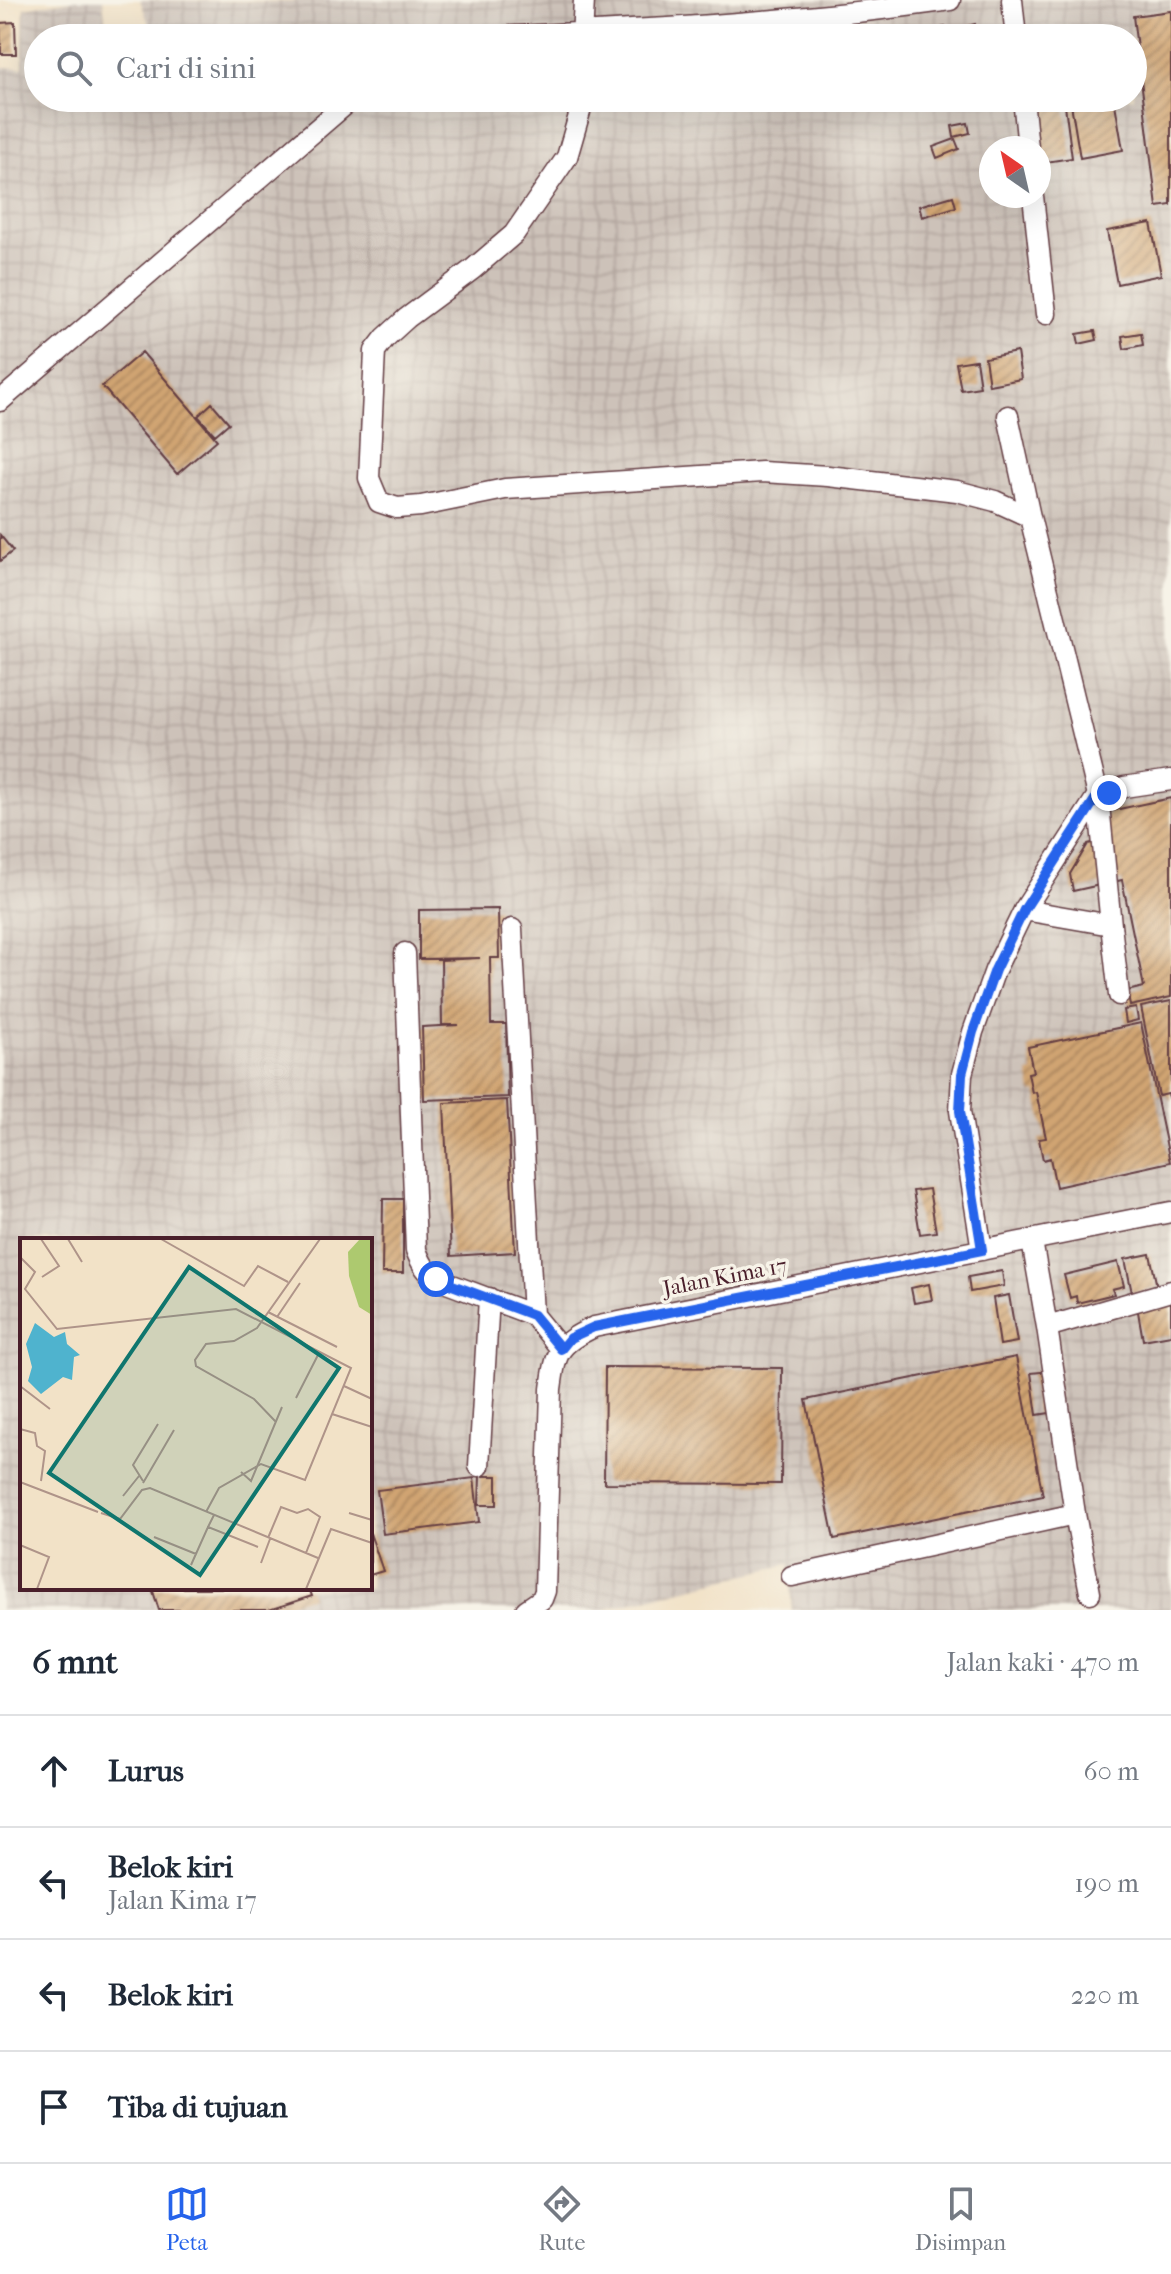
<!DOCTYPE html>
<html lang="id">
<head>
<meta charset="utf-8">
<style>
	:root { --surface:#fff; --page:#f2f2f3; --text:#1f2937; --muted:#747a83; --line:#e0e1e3; --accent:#2563eb }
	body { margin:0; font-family:"IM FELL French Canon",serif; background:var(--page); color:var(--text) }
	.compass { position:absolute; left:979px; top:136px; width:72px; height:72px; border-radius:50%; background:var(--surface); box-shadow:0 8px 32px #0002; rotate:326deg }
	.stop { position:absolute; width:24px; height:24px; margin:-18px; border:6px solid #2563eb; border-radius:50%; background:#fff }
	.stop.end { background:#2563eb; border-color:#fff; box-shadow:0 2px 8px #0008 }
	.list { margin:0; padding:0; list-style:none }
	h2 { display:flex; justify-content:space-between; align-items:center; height:104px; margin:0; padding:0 32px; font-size:34px }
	h2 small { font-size:26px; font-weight:400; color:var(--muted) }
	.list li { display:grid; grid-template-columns:52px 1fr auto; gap:24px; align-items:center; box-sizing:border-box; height:112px; padding:0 32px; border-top:2px solid var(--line) }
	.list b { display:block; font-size:30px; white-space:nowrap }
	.list p { margin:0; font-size:26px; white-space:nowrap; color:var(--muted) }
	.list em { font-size:26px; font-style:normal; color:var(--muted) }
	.icon { flex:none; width:44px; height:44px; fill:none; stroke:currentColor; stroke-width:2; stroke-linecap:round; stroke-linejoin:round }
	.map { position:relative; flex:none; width:1171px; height:1610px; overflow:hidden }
	.search { position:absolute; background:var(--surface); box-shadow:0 8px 32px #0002; left:24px; right:24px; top:24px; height:88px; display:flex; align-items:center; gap:20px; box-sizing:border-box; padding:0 28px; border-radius:44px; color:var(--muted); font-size:30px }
	.sheet { height:552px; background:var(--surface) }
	nav { display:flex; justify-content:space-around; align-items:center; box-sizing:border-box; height:112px; border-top:2px solid var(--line); background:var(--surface); font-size:22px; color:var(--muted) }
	nav a { display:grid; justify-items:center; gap:4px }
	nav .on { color:var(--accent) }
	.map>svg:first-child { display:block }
	.industrial { fill:url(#industrial-grid); fill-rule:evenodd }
	.building { fill:url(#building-hatch) }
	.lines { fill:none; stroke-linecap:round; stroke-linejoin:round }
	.minor-casing { stroke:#633c42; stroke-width:23 }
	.minor { stroke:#fff; stroke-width:20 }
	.route { stroke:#2563eb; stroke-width:10 }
	.labels { text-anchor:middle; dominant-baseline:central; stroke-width:7; stroke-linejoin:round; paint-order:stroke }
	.street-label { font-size:22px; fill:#4a1f2b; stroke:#f7f3e8 }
	.inset-road { fill:none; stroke:#af9489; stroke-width:2 }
	.view { fill:#0f766e; fill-opacity:0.15; stroke:#0f766e; stroke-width:4 }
	.inset-edge { fill:none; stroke:#4a1f2b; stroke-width:4 }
</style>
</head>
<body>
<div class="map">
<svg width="1171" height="1610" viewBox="0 0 1171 1610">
	<defs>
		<pattern id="industrial-grid" width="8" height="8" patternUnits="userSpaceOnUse" patternTransform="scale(2)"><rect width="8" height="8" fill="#cdc2b9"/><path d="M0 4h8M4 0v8" fill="none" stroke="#b2a69f"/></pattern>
		<pattern id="building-hatch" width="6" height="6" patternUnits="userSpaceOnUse" patternTransform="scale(2)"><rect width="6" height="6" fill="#d0a472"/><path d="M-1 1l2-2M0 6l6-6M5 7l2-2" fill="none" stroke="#ab855e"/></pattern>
	</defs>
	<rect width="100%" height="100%" fill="#f7f3e8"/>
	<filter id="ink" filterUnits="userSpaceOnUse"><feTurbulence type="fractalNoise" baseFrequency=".0125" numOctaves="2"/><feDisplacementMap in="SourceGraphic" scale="16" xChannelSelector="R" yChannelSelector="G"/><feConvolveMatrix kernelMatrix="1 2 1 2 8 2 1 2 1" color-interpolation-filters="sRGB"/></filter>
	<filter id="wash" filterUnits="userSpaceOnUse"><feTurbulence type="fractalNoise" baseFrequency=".006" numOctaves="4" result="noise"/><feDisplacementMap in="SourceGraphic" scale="32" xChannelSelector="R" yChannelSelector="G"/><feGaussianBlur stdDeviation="1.8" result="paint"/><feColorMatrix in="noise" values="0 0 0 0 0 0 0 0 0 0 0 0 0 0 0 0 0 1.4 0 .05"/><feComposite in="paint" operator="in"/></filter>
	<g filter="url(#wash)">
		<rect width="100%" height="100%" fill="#f2e2c7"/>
		<!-- industrial -->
		<path class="industrial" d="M73,0H103L107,38H38V98H1133V38H111L151,29L140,0L293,2L297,0H1171V1610H792L789,1564L600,1610H0V67L23,68L24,8ZM991,148H1039V196H991ZM22,1240H370V1588H22Z"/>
		<g id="blocks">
			<!-- building -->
			<path class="building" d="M1171,11V205L1157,207L1133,16Z
				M15,22L16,54H1L0,23Z
				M975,24L979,38H962L960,28Z
				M945,27L947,38H902V37Z
				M1027,98H1064L1072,158L1039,163V148H1034Z
				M1070,98H1114L1123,150L1080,158Z
				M968,123L970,133L954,137L952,126Z
				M955,139L959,149L937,158L933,147Z
				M953,196L956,207L922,217L919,206Z
				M1151,223L1161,275L1117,284L1107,231Z
				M1095,331L1097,340L1079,344L1077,334Z
				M1141,333L1143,345L1124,349L1122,336Z
				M142,352L217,440L177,474L102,386Z
				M1017,352L1021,379L989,385L985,358Z
				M976,360L980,387L961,390L956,363Z
				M212,403L229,423L215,435L198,416Z
				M0,535L13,551L0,561Z
				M1171,798V997L1130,1006L1127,991L1144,987L1122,880L1073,891L1070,874L1088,844L1105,840L1101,823L1110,811Z
				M498,909L499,958H490L491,1024H506L508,1097L424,1100L422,1027L459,1025H442L441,960L480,958L419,959V910Z
				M1171,1001V1100H1170L1168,1094L1159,1096L1141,1007Z
				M1136,1008L1138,1020L1126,1023L1124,1010Z
				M1141,1023L1170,1162L1056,1187L1050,1158L1043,1160L1039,1139L1046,1138L1036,1092L1032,1093L1028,1073L1033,1072L1028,1047Z
				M507,1100L515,1252L451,1256L444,1103Z
				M929,1189L936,1232L920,1234L913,1191Z
				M383,1199H403V1273H382Z
				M1150,1254L1157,1287L1132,1293L1125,1259Z
				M1118,1262L1124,1286L1112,1289L1114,1294L1077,1303L1076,1296L1070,1298L1064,1275Z
				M1002,1271L1004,1286L970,1292L968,1277Z
				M929,1284L932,1300L914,1303L911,1288Z
				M1009,1295L1017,1342L1000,1345L993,1298Z
				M1171,1300V1335L1143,1340L1137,1306Z
				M1016,1357L1043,1496L834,1539L806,1400Z
				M605,1367L782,1368L781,1484L604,1483Z
				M1051,1371L1056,1412L1037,1415L1031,1373Z
				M480,1476H497V1505H479Z
				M474,1478L479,1522L383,1534L377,1490Z
				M370,1533L383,1571L370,1575Z
				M152,1588H309L312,1596L269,1610H159Z"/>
		</g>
	</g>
	<g filter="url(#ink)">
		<use href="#blocks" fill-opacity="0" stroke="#633c42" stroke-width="2"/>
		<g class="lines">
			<!-- minor casing -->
			<g class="minor-casing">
				<path id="minor" d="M1012,0L1016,38
					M472,38C632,31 792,23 950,0
					M582,38L584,0
					M584,98L567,157L514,234L473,269L407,318L385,338L375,351L369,478L379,502L397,508L421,506L505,489L762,472L828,476L957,491L995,501L1030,517
					M1023,98L1028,148
					M1033,196L1046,314
					M0,401L353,98
					M1008,416L1030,517L1098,795L1111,925L1024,910
					M1111,925L1119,995
					M512,929L533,1315L561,1349
					M405,953L416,1250C421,1263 425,1270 436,1279L533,1315
					M1032,1241L1047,1327L1171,1291
					M982,1250L960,1111L962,1074L973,1032L995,970L1024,910L1098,795L1124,787L1171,780
					M1047,1327L1075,1514L1090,1593
					M479,1466L489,1298
					M792,1576L1075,1514
					M526,1610L542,1599L545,1591L551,1389C556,1351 558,1344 594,1327L1171,1212"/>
			</g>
			<!-- minor -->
			<use href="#minor" class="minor"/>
		</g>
	</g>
	<g class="lines" filter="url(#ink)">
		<!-- route -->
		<path class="route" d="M436,1279L533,1315L561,1349L570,1338L594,1327L982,1250L960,1111L962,1074L973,1032L995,970L1024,910L1098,795L1109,793"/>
	</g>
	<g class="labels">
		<!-- street labels -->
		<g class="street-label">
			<text transform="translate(725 1277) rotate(-11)">Jalan Kima 17</text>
		</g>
	</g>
	<!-- overview -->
	<g transform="translate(20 1238)">
		<rect width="352" height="352" fill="#f2e2c7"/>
		<path d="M340,1H352V77L339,69L329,38L328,14Z" fill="#adc96f"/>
		<path d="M15,85L34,99L45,94L47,106L60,117L54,119L52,142L43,139L21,156L8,143L12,129L6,106Z" fill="#4fb3ce"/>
		<path class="inset-road" d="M21,1L39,28L22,39M48,1L62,24M141,1L224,48L238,28L268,44M0,19L15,34L5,51L37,91L216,71L331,130L285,242L241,226L199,250L186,274M248,74L317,109M257,79L280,45M0,148L30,171M324,148L352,161M276,160L299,115M312,176L352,189M256,184L234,161L176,128L175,122L186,106L214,103L237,90L300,1M0,191L15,195L17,208L25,213L21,243M221,234L231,243L262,169M123,243L113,227L138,186M0,244L78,274M123,245L154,192M103,258L119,238M81,275L100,281L122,252L130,250L298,320M329,275L352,282M194,277L188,289L238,309M134,299L176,316M248,300L261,269L277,275L288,271L300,279L286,315M0,307L29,319L17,351M241,325L250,301M171,327L188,289M286,351L311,291L352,305"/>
		<path class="view" d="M169,29L319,130L180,337L29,235Z"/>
		<rect width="352" height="352" class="inset-edge"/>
	</g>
</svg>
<svg class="compass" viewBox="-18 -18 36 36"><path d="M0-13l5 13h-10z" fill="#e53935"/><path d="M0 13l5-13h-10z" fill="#747a83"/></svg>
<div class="stop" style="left:436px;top:1279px"></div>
<div class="stop end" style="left:1109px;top:793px"></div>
<div class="search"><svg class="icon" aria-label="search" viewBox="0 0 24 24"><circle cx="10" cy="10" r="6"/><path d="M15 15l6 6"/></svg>Cari di sini</div>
</div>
<section class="sheet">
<h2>6 mnt<small>Jalan kaki · 470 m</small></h2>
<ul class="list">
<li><svg class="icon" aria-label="ahead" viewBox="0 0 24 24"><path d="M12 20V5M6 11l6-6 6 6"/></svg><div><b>Lurus</b></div><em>60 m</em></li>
<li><svg class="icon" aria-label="left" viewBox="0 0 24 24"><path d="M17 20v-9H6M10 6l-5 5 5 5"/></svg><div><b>Belok kiri</b><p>Jalan Kima 17</p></div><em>190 m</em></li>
<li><svg class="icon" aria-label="left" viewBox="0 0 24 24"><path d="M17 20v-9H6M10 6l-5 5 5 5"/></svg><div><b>Belok kiri</b></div><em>220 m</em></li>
<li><svg class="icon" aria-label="arrive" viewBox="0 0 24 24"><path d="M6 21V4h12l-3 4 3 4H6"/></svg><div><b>Tiba di tujuan</b></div></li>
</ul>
</section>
<nav>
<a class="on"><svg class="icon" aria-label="map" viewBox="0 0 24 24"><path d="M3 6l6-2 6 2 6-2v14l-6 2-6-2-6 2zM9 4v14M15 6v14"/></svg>Peta</a>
<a><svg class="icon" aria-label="directions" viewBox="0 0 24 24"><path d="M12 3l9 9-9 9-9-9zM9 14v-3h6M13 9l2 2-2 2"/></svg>Rute</a>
<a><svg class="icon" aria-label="saved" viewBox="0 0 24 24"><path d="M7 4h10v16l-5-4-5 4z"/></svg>Disimpan</a>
</nav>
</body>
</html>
